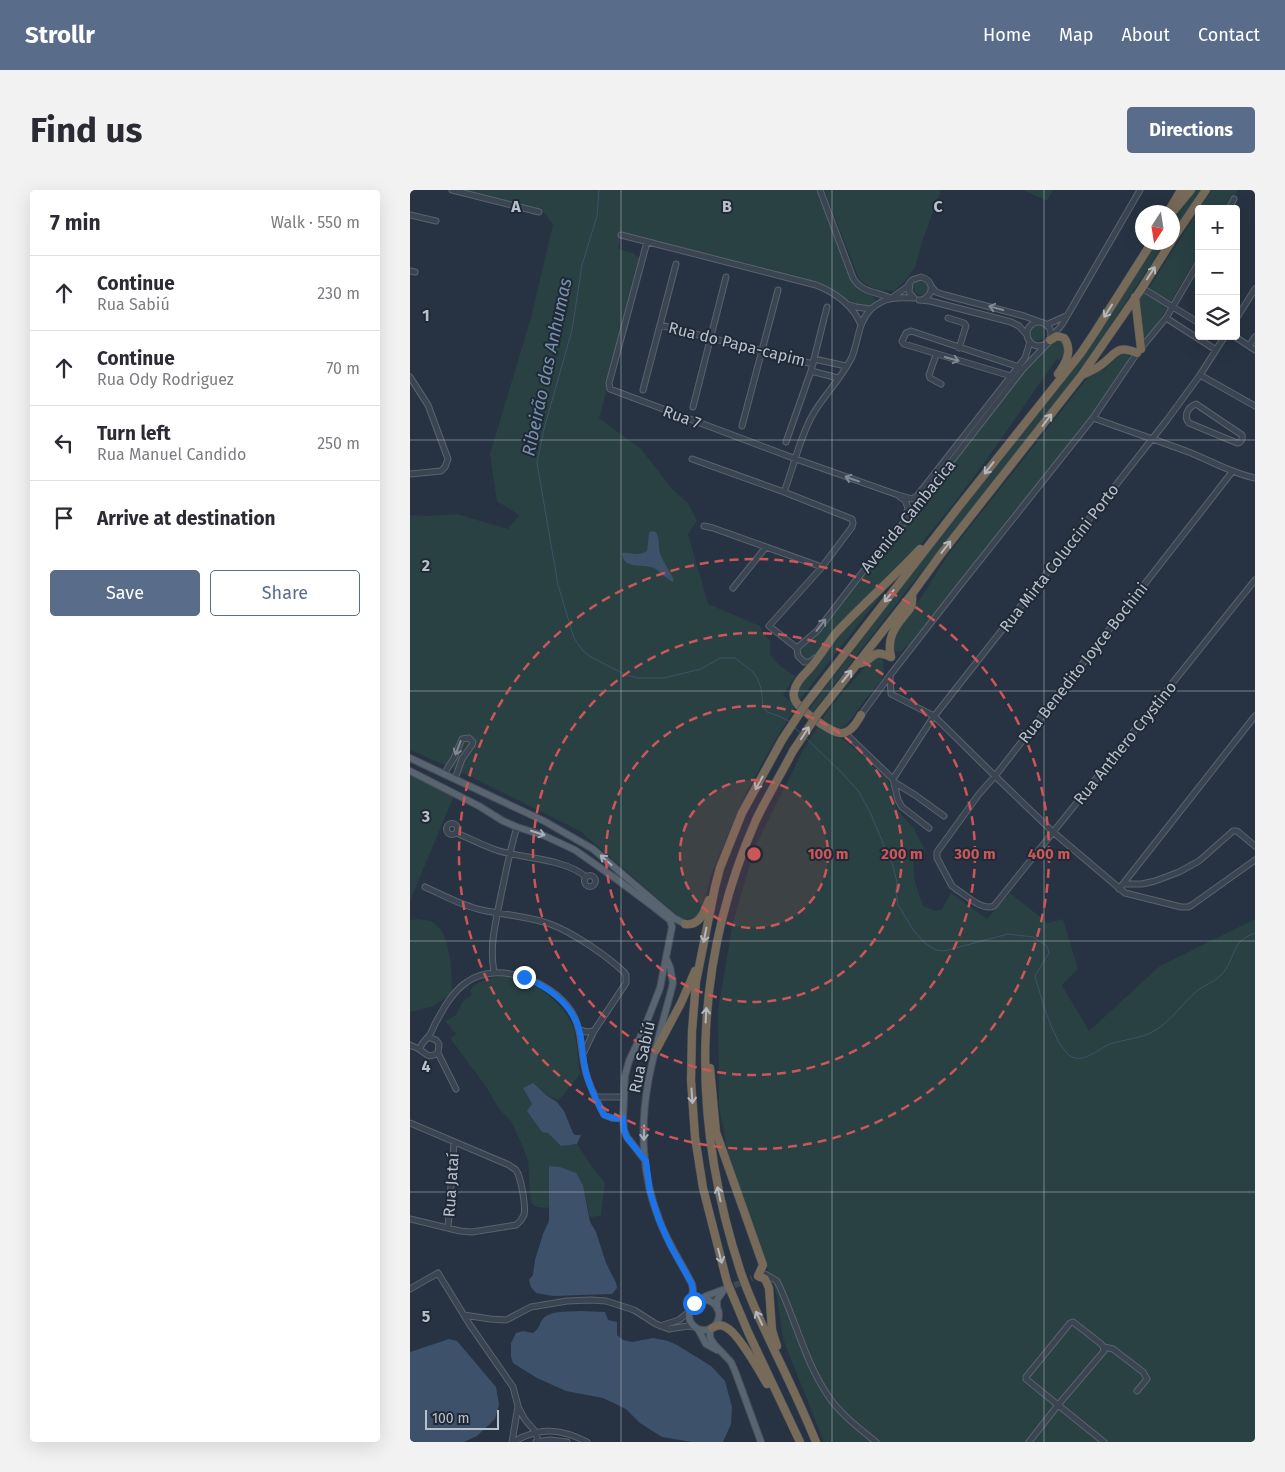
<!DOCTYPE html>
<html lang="en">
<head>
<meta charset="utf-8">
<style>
	:root { --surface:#fff; --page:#f2f2f3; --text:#2b2b33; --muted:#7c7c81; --line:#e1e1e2; --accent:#596d8b }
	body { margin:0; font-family:"Fira Sans",sans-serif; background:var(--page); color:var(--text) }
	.controls { position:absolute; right:15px; top:15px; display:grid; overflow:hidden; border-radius:5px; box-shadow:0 5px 20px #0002 }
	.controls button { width:45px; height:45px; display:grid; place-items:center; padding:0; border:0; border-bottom:1px solid var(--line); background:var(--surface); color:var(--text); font:25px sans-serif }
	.compass { position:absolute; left:725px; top:15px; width:45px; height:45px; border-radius:50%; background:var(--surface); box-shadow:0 5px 20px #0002; rotate:192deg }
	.scale { position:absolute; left:15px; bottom:12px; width:74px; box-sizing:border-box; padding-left:5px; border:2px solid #b8c0cb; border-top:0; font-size:14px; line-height:18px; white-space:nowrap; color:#b8c0cb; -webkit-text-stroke:4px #202a37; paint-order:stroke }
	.stop { position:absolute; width:15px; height:15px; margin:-11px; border:4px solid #1a73e8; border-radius:50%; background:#fff }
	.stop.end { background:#1a73e8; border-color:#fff; box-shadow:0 1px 5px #0008 }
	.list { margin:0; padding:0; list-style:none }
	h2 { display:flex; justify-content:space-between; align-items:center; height:65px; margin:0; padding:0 20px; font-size:21px }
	h2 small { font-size:16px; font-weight:400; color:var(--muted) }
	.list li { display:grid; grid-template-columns:32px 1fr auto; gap:15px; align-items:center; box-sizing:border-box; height:75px; padding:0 20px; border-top:1px solid var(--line) }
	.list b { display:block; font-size:19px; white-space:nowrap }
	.list p { margin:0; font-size:16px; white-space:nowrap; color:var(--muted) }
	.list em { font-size:16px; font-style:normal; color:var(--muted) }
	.actions { display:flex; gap:10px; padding:15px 20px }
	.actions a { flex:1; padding:11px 0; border:1px solid var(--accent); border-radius:5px; text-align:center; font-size:18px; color:var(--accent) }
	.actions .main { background:var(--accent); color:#fff }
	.icon { flex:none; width:28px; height:28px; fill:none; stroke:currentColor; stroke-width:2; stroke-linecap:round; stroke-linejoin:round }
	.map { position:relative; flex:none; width:845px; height:1252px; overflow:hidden; border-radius:5px }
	header { display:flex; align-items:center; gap:30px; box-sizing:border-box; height:70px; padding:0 25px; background:var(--accent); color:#fff }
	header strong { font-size:24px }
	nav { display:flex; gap:28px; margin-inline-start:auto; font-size:18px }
	.intro { display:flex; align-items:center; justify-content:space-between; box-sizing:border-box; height:120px; padding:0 30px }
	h1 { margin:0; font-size:35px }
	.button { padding:12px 22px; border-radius:5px; background:var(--accent); color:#fff; font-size:18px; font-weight:700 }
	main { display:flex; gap:30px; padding:0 30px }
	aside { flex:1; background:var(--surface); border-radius:5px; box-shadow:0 5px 20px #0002 }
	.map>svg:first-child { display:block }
	.green { fill:#294143 }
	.water { fill:#3d526a }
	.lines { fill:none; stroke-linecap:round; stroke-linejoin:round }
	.stream { stroke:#3d526a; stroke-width:1 }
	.major-tunnel { stroke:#3d4857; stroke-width:6; stroke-dasharray:6 3; stroke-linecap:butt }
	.minor-casing { stroke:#59636f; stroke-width:7 }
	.major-casing { stroke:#454e5b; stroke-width:8 }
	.highway-casing { stroke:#46505c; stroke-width:9 }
	.minor { stroke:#3b4551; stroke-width:5 }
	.major { stroke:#596471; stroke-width:6 }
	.highway { stroke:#776a58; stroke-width:8 }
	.highway-bridge-casing { stroke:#46505c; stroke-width:9; stroke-linecap:butt }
	.highway-bridge { stroke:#776a58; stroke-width:8 }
	.oneway { stroke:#b2b7c0 }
	.oneway2 { stroke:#808994 }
	.oneway3 { stroke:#a5aeb9 }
	.route { stroke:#1a73e8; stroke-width:6 }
	.grid { fill:none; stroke:#b8c0cb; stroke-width:1; stroke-opacity:0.55 }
	.ring { fill:none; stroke:#cd5659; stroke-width:2.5; stroke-dasharray:9 6 }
	.labels { text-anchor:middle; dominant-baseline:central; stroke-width:4; stroke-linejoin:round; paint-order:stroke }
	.street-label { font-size:16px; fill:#b8c0cb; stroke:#202a37 }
	.water-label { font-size:18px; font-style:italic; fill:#7992ad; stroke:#202a37 }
	.grid-label { font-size:16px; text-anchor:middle; font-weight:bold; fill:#b8c0cb; stroke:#202a37; stroke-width:4; stroke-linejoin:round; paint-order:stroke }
	.centre { fill:#cd5659; stroke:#202a37; stroke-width:2.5 }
	.ring-label { font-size:15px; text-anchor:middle; font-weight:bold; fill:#cd5659; stroke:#202a37; stroke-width:4; stroke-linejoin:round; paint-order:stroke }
</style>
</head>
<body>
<header>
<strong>Strollr</strong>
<nav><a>Home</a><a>Map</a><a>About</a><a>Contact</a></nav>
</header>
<div class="intro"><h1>Find us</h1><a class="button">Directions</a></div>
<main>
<aside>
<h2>7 min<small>Walk · 550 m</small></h2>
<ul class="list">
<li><svg class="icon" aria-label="ahead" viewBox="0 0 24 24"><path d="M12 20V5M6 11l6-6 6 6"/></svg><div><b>Continue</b><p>Rua Sabiú</p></div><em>230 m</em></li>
<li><svg class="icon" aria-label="ahead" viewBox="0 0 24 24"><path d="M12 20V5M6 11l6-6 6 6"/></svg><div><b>Continue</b><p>Rua Ody Rodriguez</p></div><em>70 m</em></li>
<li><svg class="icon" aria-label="left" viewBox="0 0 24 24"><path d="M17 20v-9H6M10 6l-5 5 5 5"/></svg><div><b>Turn left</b><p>Rua Manuel Candido</p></div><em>250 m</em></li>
<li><svg class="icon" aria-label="arrive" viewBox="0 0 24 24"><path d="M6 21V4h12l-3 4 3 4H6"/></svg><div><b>Arrive at destination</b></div></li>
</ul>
<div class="actions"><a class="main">Save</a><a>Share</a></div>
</aside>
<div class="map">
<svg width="845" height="1252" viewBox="0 0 845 1252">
	<rect width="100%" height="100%" fill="#273342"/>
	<!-- green -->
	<path class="green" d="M53,0H406L448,100C454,104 463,104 466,110C458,128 431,107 421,99L211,45L208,59L223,63L232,71L189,228L231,259L263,300L278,313L287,331L278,344L298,414L350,436L353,444L360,450V465L370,476L385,486L373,505L386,517L364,552L335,605L300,687L295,710L286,727L273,730L170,641L55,584L0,560V325L18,326L47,324L98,339L109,325L87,311L80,264L122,124L143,34L132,20Z
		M414,0H531L513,49L505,77L495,91L484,101C471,101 460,98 450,91Z
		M613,0H643L637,11Z
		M784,0H791L763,41V27Z
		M802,0H828L817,19H789Z
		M789,19V65L760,112L739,98Z
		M745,53H755L692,148L658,196L501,395L403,522L399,519L501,384L648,199L684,151Z
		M503 97a8 8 0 1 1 16 0a8 8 0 1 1-16 0Z
		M732,101L758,117L735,151L728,110Z
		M619 143a8 8 0 1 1 16 0a8 8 0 1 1-16 0Z
		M644,148L654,151L656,162L649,170L647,169L643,174C598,239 554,305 502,364C475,395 444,422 416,451L401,470C394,469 392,469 389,462L392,457L407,446L615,181Z
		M711,163L717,164L719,165L718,172L680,229L503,452L490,462L485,461L483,459L484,445L514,403L537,366L675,191L682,184L694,180Z
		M470,403H473L388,512L387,504L389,496L426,447Z
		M471,467L473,470L474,483L472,490L455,510L438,533L432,538H425L412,529L421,516L460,471L463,468Z
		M409,534L438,553L478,589L487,620L503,637L514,658L503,670L505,692L513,716L526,721L532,719L541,703L577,729L600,703L638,733L653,729L668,779L652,795L679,841L750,776L845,729V1252H414L373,1149L367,1106L317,959L309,916L308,820L323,732L345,657L392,562Z
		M0,584L45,603L0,711Z
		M9,729C13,730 21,730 24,733C41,743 42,785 42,803L24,816L1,822L0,821V730Z
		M87,787C95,787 103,787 110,789C131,796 152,814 162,834C167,845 168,870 170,884L149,910L136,905L123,894L113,898L138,943L151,956L167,954L183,978L195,992L191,1026L180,1027L173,995L150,977H139L140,1016L137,1018L126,1017L121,1013L118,971L113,957L101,931L89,919L77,898L40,848L46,844L35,831L46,825L53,811L62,805L60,801C67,791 76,789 87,787Z"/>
	<!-- water -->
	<path class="water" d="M242,341L246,342C250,348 248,356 250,363C253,372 260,381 264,390L263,392C256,389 251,382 244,378C234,373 213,381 212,363C222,362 227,367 237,361L239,343Z
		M123,893L136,905L147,912L154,921L163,943L165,945H171L167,954L151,956L138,943L132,942L117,921L122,914L113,898Z
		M139,976L150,977L166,983L173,995L180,1032L186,1042L196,1073L206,1093L207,1098L202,1104L143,1106L126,1103L121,1097L119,1090L123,1085L125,1070L133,1044L139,1031Z
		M169,1121L195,1122L198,1130L207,1132V1145L213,1150L222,1152L243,1148L258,1151L267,1155L301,1176L315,1191L322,1217L321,1234L313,1252H282L252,1247L230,1233L216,1219L193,1208L156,1201L127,1188L103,1173L101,1167V1153L106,1143L113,1141L123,1143C129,1139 129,1135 132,1130C139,1120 158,1122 169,1121Z
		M39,1149L47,1151L86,1197L89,1215L85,1229L67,1246L54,1252H0V1162Z"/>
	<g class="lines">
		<!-- stream -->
		<path class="stream" d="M189,0L187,26L172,75L162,140L134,239L127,273L148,395L164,448L173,461L181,467L216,485L228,488H254L291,479L310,468H325L343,482L347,488L351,498L353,516L357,522L369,526L379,531
			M385,538L392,544
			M396,548L432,583L449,602L460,622L473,653L476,663L482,673L487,692L486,701L488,715L504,741L516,754L526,760L534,761L598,744L623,747L637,756L639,763L625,786C630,804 645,859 662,867C675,873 689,858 700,854C715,849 730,849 744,841C762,831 772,813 788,800C795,795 804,792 810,786C820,777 822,763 829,753C832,749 840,745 845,743
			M844,1252L845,1248"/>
		<!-- major-tunnel -->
		<path class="major-tunnel" d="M316,1099L342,1088"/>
		<!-- minor casing -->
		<g class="minor-casing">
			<path id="minor" d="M42,0L129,22
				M410,0L443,88C452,103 465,101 480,108
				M819,19L824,9
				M0,25L26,31
				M211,45L406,95C426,103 443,115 451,135
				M237,52L199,193L200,199L386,269L488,305L502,309L507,306L615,168L620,152
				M0,81L5,82
				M500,93L499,102L504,108
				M521,96L526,102L535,105L614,126L633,133
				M732,98L789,133
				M483,107L497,97L502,90L511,87C524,91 525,104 512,110
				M509,110L520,111L601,132L609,136L617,145
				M439,115L446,117L461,119
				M538,128L554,133L556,136L549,158
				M756,128L806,160
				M826,129L845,99
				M617 144a12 12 0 1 1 24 0a12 12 0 1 1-24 0Z
				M250,135L403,174
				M636,135L656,126
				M641,146C649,140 653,134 657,126L730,0
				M824,146L845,160
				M839,156L845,147
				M526,165L519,185L520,188L531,194
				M404,169L436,176
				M401,181L428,188
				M790,185L845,216
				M601,186L494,154L492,151L496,143L501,141L609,177
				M0,187L18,215L38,269L35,277L31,281L0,284
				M233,200L266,74
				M786,214L832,245C833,249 831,253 827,253L779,233C773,226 778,217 786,214Z
				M283,217L316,87
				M683,228C716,240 749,251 781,263C803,272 822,283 845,288
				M332,236L368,100
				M376,252L401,181L417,117
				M282,269L374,302L442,329L443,333L442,337L412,377L359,436L387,458
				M822,282L585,586L569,604L527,662V668L542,696L546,699C557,706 572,721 584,716L845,390
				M374,302C383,279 390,247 402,226C413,206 431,189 441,169C449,152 447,133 461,119C474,107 488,107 504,108
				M490,307L495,310L498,318L495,327
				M294,336L303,338L412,377
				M323,398L356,357
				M405,468L400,472H394L388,466L387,458L407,441L447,389L499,326L613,179L638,153
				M480,487L481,504L524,526L585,586L643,642L715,703L771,717H778L782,715L845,670
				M451,525L481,484L548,398L683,228L727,163L756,128L789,72
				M435,543L483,589L488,610L492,617L519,638
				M34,584L44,568L52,549L59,548L63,552L62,555L52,569L45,589
				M483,589L522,529L757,230L790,185L815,146
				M484,592L505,605L534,626
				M36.5 639a5.5 5.5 0 1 1 11 0a5.5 5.5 0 1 1-11 0Z
				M46,643C59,648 72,655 86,660C113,669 154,668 176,687
				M174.5 691a5.5 5.5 0 1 1 11 0a5.5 5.5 0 1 1-11 0Z
				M713,694H732L745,691L769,682L789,671L823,641H827L845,656
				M15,697C33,705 52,716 72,720C94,725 118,726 140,734C162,742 196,765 214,782L216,785V793L184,841L173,864
				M709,699L845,526
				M84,782C79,756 86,731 91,705C96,682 100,659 107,637
				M169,839L176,842L184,841
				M18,847L26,850L29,854L28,863L46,899
				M0,855C3,857 6,857 9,859C17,864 17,869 28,863
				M10,859C11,853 14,852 18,847C21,844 23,838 25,834C33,819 42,802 57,792C88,770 141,791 161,821C173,839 170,862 176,883C180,898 187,911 194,925L202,928L213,929
				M185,907H214
				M0,933L99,975C100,976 105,979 106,980C111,987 116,1016 114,1025C112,1029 110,1032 106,1035L62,1042L50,1041L0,1029
				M38,1038L44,952
				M349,1085L355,1084L367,1091C386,1130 395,1174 421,1210C433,1226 450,1239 466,1252
				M0,1099L28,1083L60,1135L103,1197L108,1216L102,1252
				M54,1125L80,1129L96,1130L121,1117L157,1111L181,1110L196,1111L224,1120L246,1134L259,1139L278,1136L285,1137
				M250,1136L269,1130L279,1122
				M694,1159V1157L703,1159L733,1182L737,1189L727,1201
				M108,1217C110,1220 112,1224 114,1228C119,1236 129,1241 127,1252
				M103,1252C130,1237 150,1238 177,1252
				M126,1252L140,1250L157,1252
				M619,1252L648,1215L616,1189V1187L660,1133L663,1132L690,1153L693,1156L694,1161L648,1215L694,1252"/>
		</g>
		<!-- major casing -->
		<g class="major-casing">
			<path id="major" d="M0,568L134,631L183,659L264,728L275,734
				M0,581L69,616L93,631L107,637L135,646L165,660L209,691L241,715L260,730L262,737
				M256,768L260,777L263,793C255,826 244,859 238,893C230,938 232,987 249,1029C257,1052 271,1072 282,1094L283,1100L280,1119
				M235,970L217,947L214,940L213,929L215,886L219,871L234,839L250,798L262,737
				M289,1110L296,1106L315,1099
				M279 1125a15 15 0 1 1 30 0a15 15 0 1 1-30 0Z
				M307,1118V1110L314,1100
				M288,1139L296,1154L307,1160
				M300,1139V1148L304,1154L321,1172L325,1181L351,1252"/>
		</g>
		<!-- highway casing -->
		<g class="highway-casing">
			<path id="highway" d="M758,22L771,0
				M762,23L781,0
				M762,50L796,0
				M725,107L731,159
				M640,150L647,146L654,148C663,160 656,173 648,184
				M672,185C679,182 686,179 691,175C706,164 706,154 727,163
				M481,467C477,450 483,439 494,426C496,423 500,420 501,416C503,412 502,408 502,404
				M447,474C466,472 458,457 481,467
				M395,515L547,319L671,163L685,142L742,52
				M407,525L502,404L531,364L671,186L732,98L761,52
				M451,525C447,532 442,541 433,543C423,545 392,521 386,512C384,509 383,506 384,502C386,491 394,485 401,477C410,466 417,454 426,443C453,414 483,388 510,359
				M372,550L332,623L310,678L305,697L286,792L282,841L281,890L285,947L293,998L317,1092L338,1142L390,1252
				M383,561C371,584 357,607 346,630C281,777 281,932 331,1083C341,1112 354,1139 367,1166C381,1195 394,1223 406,1252
				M275,734C290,736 294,722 299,710
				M246,860L271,813L285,781
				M300,878L306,942L353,1075L348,1086L355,1089L359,1098L362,1140L367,1156
				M302,1138C308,1135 312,1134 317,1138C328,1143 350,1182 357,1194"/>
		</g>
		<!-- minor -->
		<use href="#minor" class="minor"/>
		<!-- major -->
		<use href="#major" class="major"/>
		<!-- highway -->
		<use href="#highway" class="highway"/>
		<!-- highway-bridge casing -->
		<g class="highway-bridge-casing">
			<path id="highway-bridge" d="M372,550L395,515
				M383,561L407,525"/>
		</g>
		<!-- highway-bridge -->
		<use href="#highway-bridge" class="highway-bridge"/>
	</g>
	<!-- one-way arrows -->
	<defs><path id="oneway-shaft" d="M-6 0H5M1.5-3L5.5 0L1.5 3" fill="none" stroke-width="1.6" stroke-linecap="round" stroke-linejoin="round" transform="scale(1.25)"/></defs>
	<g class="oneway">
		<use href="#oneway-shaft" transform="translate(741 83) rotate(-57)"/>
		<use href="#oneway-shaft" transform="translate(698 121) rotate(122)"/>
		<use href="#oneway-shaft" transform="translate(637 230) rotate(-53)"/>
		<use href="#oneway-shaft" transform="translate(579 278) rotate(128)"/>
		<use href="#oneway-shaft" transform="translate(536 357) rotate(-52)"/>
		<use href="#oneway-shaft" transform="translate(479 406) rotate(128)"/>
		<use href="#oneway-shaft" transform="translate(437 486) rotate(-51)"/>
		<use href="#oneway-shaft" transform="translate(395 543) rotate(-57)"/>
		<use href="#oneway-shaft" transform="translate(349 593) rotate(119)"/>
		<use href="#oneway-shaft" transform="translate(295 745) rotate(101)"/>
		<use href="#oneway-shaft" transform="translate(296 825) rotate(-87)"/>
		<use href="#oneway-shaft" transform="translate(282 906) rotate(86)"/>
		<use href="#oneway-shaft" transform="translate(309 1004) rotate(-102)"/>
		<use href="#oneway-shaft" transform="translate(310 1066) rotate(75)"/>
		<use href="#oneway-shaft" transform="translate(349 1128) rotate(-115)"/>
	</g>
	<g class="oneway2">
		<use href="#oneway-shaft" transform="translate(586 118) rotate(-165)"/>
		<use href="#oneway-shaft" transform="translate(542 169) rotate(16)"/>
		<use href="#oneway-shaft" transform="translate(442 289) rotate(-161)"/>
		<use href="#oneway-shaft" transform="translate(411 435) rotate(-52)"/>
		<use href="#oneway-shaft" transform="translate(48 558) rotate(111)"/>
	</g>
	<g class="oneway3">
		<use href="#oneway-shaft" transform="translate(128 643) rotate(18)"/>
		<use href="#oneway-shaft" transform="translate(196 670) rotate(-139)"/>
		<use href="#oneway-shaft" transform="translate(234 943) rotate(91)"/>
	</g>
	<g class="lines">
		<!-- route -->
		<path class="route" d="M114,787C138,797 161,813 169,839C173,853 172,868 176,882C179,897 187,911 194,925L202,928H213L214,940L217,948L236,971L240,1002L249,1030L260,1055L282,1094L283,1100L280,1119L284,1113"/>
	</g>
	<!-- grid -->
	<path class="grid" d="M211,0V1252M422,0V1252M634,0V1252M0,250H845M0,501H845M0,751H845M0,1002H845"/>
	<!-- distance rings -->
	<circle cx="344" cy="664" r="74" fill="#cd5659" fill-opacity=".12"/>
	<g class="ring">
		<circle cx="344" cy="664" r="74"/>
		<circle cx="344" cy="664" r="148"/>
		<circle cx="344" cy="664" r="221"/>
		<circle cx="344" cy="664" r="295"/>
	</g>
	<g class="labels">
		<!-- street labels -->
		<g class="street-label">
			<text transform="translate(327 154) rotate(14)">Rua do Papa-capim</text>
			<text transform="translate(272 227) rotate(20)">Rua 7</text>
			<text transform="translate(498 326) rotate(-51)">Avenida Cambacica</text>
			<text transform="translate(649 368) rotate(-52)">Rua Mirta Coluccini Porto</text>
			<text transform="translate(673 473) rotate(-52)">Rua Benedito Joyce Bochini</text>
			<text transform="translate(715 553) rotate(-51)">Rua Anthero Crystino</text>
			<text transform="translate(232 867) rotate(-78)">Rua Sabiú</text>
			<text transform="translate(41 995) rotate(-86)">Rua Jataí</text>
		</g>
		<!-- water labels -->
		<g class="water-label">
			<text transform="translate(137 177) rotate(-78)">Ribeirão das Anhumas</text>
		</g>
	</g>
	<g class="grid-label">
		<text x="106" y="22">A</text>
		<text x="317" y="22">B</text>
		<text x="528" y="22">C</text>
		<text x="16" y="131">1</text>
		<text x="16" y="381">2</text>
		<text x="16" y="632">3</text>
		<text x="16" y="882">4</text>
		<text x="16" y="1132">5</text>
	</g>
	<circle cx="344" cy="664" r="8" class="centre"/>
	<g class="ring-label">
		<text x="418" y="669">100 m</text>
		<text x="492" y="669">200 m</text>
		<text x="565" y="669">300 m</text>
		<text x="639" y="669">400 m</text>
	</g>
</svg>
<div class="controls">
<button>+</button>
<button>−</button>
<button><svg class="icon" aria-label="layers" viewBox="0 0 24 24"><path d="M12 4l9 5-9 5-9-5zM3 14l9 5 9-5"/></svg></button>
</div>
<svg class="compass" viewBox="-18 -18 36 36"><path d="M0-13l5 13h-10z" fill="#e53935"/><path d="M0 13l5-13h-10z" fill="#7c7c81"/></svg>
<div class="scale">100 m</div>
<div class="stop" style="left:284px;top:1113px"></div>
<div class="stop end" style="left:114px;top:787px"></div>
</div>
</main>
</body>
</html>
